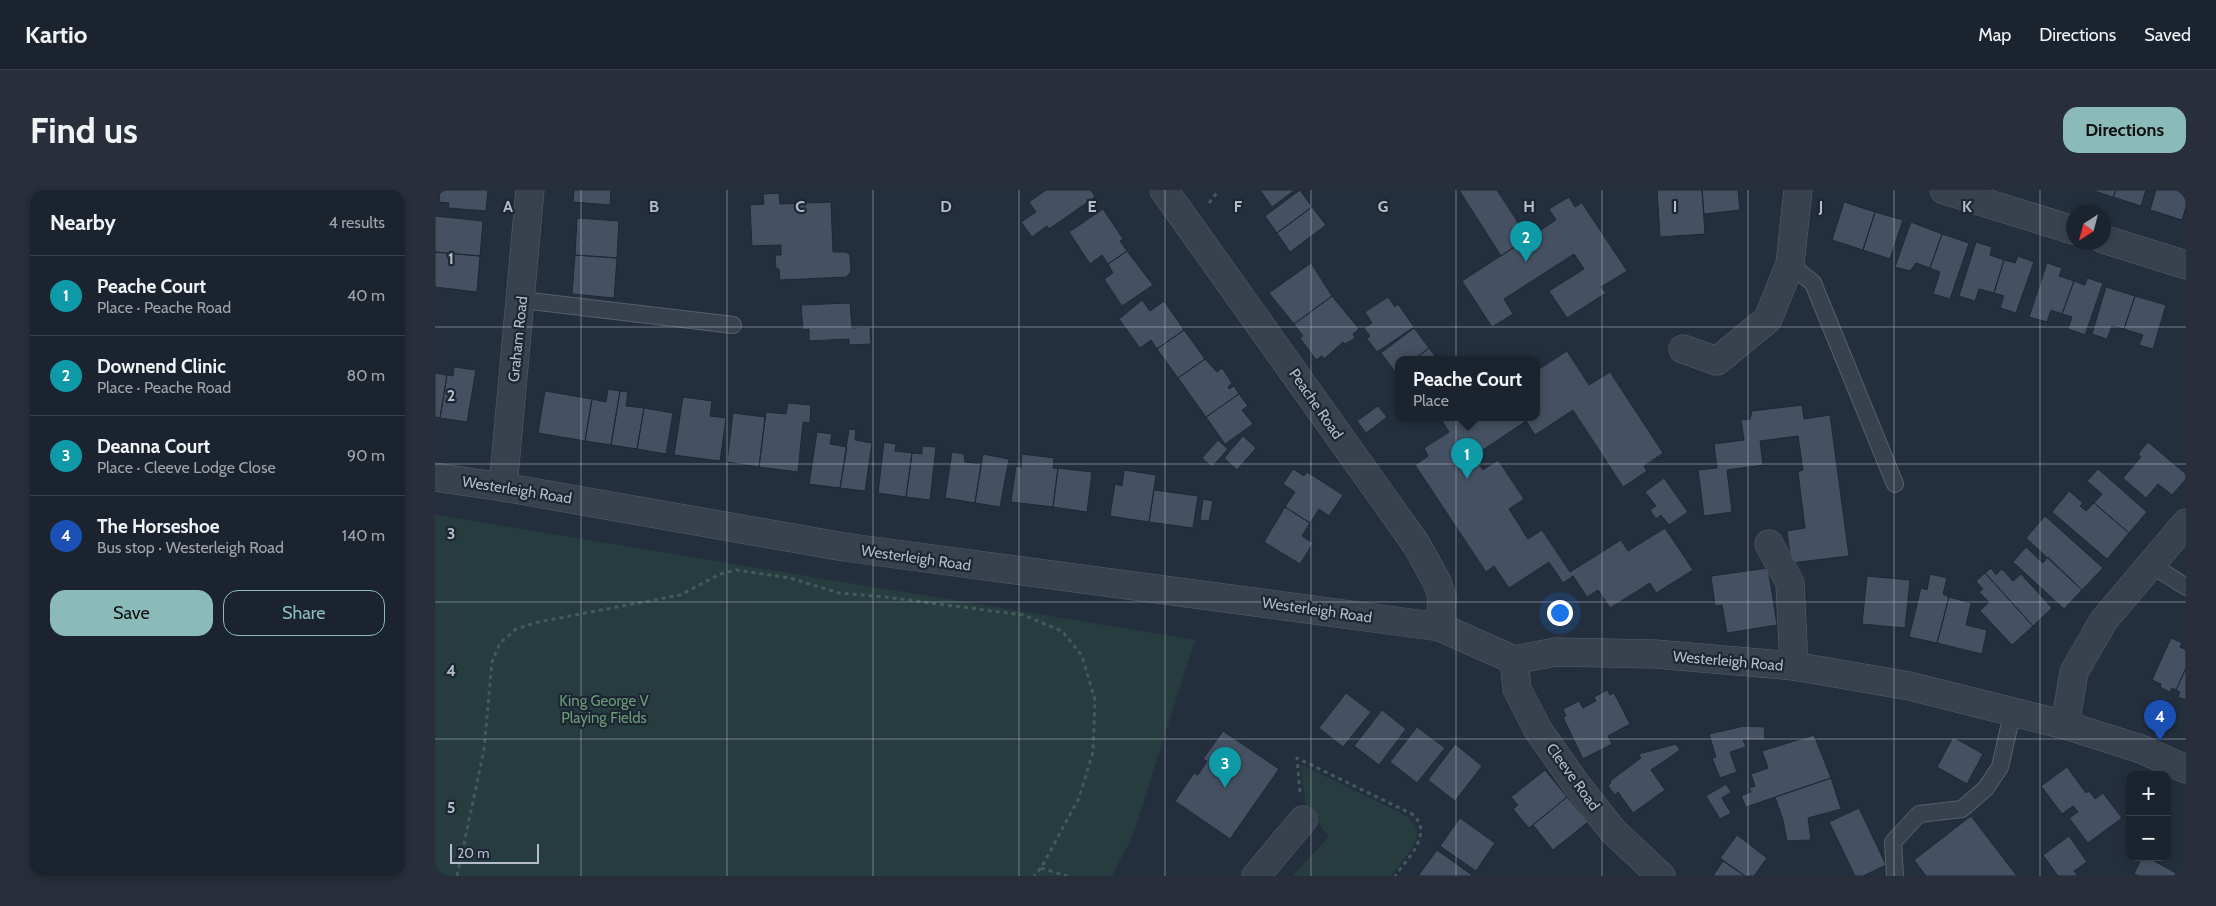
<!DOCTYPE html>
<html lang="en">
<head>
<meta charset="utf-8">
<style>
	:root { --surface:#1b232e; --page:#282f3a; --text:#f1f3f6; --muted:#a0a4aa; --line:#39404a; --accent:#8bbbb9 }
	body { margin:0; font-family:Cabin,sans-serif; background:var(--page); color:var(--text) }
	.controls { position:absolute; right:15px; bottom:15px; display:grid; overflow:hidden; border-radius:10px; box-shadow:0 2px 8px #0003 }
	.controls button { width:45px; height:45px; display:grid; place-items:center; padding:0; border:0; border-bottom:1px solid var(--line); background:var(--surface); color:var(--text); font:25px sans-serif }
	.compass { position:absolute; left:1631px; top:15px; width:45px; height:45px; border-radius:50%; background:var(--surface); box-shadow:0 2px 8px #0003; rotate:216deg }
	.scale { position:absolute; left:15px; bottom:12px; width:89px; box-sizing:border-box; padding-left:5px; border:2px solid #b4bcc9; border-top:0; font-size:14px; line-height:18px; white-space:nowrap; color:#b4bcc9; -webkit-text-stroke:4px #1d2633; paint-order:stroke }
	.you { position:absolute; left:1124px; top:422px; width:18px; height:18px; margin:-12px; border:4px solid #fff; border-radius:50%; background:#1a73e8; box-shadow:0 0 0 8px #1a73e833 }
	.badge { display:grid; place-items:center; width:32px; height:32px; border-radius:50%; background:var(--accent); color:#fff; font-size:16px; font-weight:700 }
	.pin { position:absolute; translate:-50% -41px; filter:drop-shadow(0 1px 2px #0008) }
	.pin::after { content:''; position:absolute; top:26px; width:18px; height:15px; background:inherit; clip-path:polygon(0 0,100% 0,50% 100%) }
	.popup { position:absolute; left:960px; top:166px; width:145px; height:65px; box-sizing:border-box; display:grid; place-content:center; border-radius:10px; background:var(--surface); filter:drop-shadow(0 1px 4px #0005); font-size:16px; white-space:nowrap; color:var(--muted) }
	.popup b { font-size:19px; color:var(--text) }
	.popup::after { content:''; position:absolute; left:50%; top:100%; margin-left:-10px; border:10px solid transparent; border-top-color:var(--surface) }
	.list { margin:0; padding:0; list-style:none }
	h2 { display:flex; justify-content:space-between; align-items:center; height:65px; margin:0; padding:0 20px; font-size:21px }
	h2 small { font-size:16px; font-weight:400; color:var(--muted) }
	.list li { display:grid; grid-template-columns:32px 1fr auto; gap:15px; align-items:center; box-sizing:border-box; height:80px; padding:0 20px; border-top:1px solid var(--line) }
	.list b { display:block; font-size:19px; white-space:nowrap }
	.list p { margin:0; font-size:16px; white-space:nowrap; color:var(--muted) }
	.list em { font-size:16px; font-style:normal; color:var(--muted) }
	.actions { display:flex; gap:10px; padding:15px 20px }
	.actions a { flex:1; padding:11px 0; border:1px solid var(--accent); border-radius:15px; text-align:center; font-size:18px; color:var(--accent) }
	.actions .main { background:var(--accent); color:#111 }
	.map { position:relative; flex:none; width:1751px; height:686px; overflow:hidden; border-radius:15px }
	header { display:flex; align-items:center; gap:30px; box-sizing:border-box; height:70px; padding:0 25px; background:var(--surface); border-bottom:1px solid var(--line) }
	header strong { font-size:24px }
	nav { display:flex; gap:28px; margin-inline-start:auto; font-size:18px }
	.intro { display:flex; align-items:center; justify-content:space-between; box-sizing:border-box; height:120px; padding:0 30px }
	h1 { margin:0; font-size:35px }
	.button { padding:12px 22px; border-radius:15px; background:var(--accent); color:#111; font-size:18px; font-weight:700 }
	main { display:flex; gap:30px; padding:0 30px }
	aside { flex:1; background:var(--surface); border-radius:15px; box-shadow:0 2px 8px #0003 }
	.map>svg:first-child { display:block }
	.green { fill:#263c3f }
	.building { fill:#455162; stroke:#1f2835 }
	.lines { fill:none; stroke-linecap:round; stroke-linejoin:round }
	.service-casing { stroke:#565f6c; stroke-width:18 }
	.minor-casing { stroke:#565f6c; stroke-width:29 }
	.tertiary-casing { stroke:#565f6c; stroke-width:29 }
	.path { stroke:#44595c; stroke-width:3; stroke-dasharray:4 4; stroke-linecap:butt }
	.service { stroke:#38414e; stroke-width:16 }
	.minor { stroke:#38414e; stroke-width:28 }
	.tertiary { stroke:#38414e; stroke-width:28 }
	.grid { fill:none; stroke:#b4bcc9; stroke-width:1; stroke-opacity:0.55 }
	.labels { text-anchor:middle; dominant-baseline:central; stroke-width:4.5; stroke-linejoin:round; paint-order:stroke }
	.street-label { font-size:15px; fill:#b4bcc9; stroke:#1d2633 }
	.park-label { font-size:15px; fill:#6b9a76; stroke:#1d2633 }
	.grid-label { font-size:16px; text-anchor:middle; font-weight:bold; fill:#b4bcc9; stroke:#1d2633; stroke-width:4.5; stroke-linejoin:round; paint-order:stroke }
</style>
</head>
<body>
<header>
<strong>Kartio</strong>
<nav><a>Map</a><a>Directions</a><a>Saved</a></nav>
</header>
<div class="intro"><h1>Find us</h1><a class="button">Directions</a></div>
<main>
<aside>
<h2>Nearby<small>4 results</small></h2>
<ul class="list">
<li><span class="badge" style="background:#0f9aa8">1</span><div><b>Peache Court</b><p>Place · Peache Road</p></div><em>40 m</em></li>
<li><span class="badge" style="background:#0f9aa8">2</span><div><b>Downend Clinic</b><p>Place · Peache Road</p></div><em>80 m</em></li>
<li><span class="badge" style="background:#0f9aa8">3</span><div><b>Deanna Court</b><p>Place · Cleeve Lodge Close</p></div><em>90 m</em></li>
<li><span class="badge" style="background:#1a4fb4">4</span><div><b>The Horseshoe</b><p>Bus stop · Westerleigh Road</p></div><em>140 m</em></li>
</ul>
<div class="actions"><a class="main">Save</a><a>Share</a></div>
</aside>
<div class="map">
<svg width="1751" height="686" viewBox="0 0 1751 686">
	<rect width="100%" height="100%" fill="#242f3e"/>
	<!-- green -->
	<path class="green" d="M0,324L2,325L760,450L698,645L677,686H0Z
		M865,574L968,624C999,643 971,665 956,686H857L894,647L871,617Z"/>
	<!-- building -->
	<path class="building" d="M5,0H53L51,21L13,18L14,13L4,12Z
		M139,0H176L175,15L138,12Z
		M611,0H656L660,7L614,39L612,36L597,47L586,32L601,22L594,12Z
		M825,0H860L837,17Z
		M865,0L877,17L842,43L830,26Z
		M1024,0H1062L1093,48L1066,66Z
		M1222,0H1267L1270,44L1225,47Z
		M1267,0H1303L1305,20L1269,24Z
		M1656,0H1681L1678,7Z
		M1681,0H1711L1706,16L1678,7Z
		M1721,0H1751V17L1747,30L1715,20Z
		M344,3L345,14L396,12L398,62H411L415,65L416,82L411,87L345,90L344,79H341L340,65H346V55L317,56L315,15L329,14L328,4Z
		M1134,7L1140,17L1147,13L1192,81L1166,97L1171,103L1132,128L1114,101L1149,79L1139,64L1069,109L1078,124L1057,137L1027,91L1121,30L1114,19Z
		M1409,12L1440,22L1428,60L1397,50Z
		M877,17L891,35L855,62L842,43Z
		M668,19L688,49L685,51L692,61L673,74L667,65L655,74L634,42Z
		M1440,22L1468,30L1455,69L1428,60Z
		M0,26L48,31L45,66L0,62Z
		M142,28L184,31L182,68L140,65Z
		M1476,32L1507,44L1495,78L1481,73L1475,81L1460,77Z
		M1507,44L1534,53L1515,109L1498,104L1505,82L1495,78Z
		M1541,52L1557,57L1555,65L1569,70L1559,103L1544,99L1540,111L1524,106Z
		M692,61L718,95L687,116L669,89L678,83L673,74Z
		M0,62L45,66L42,102L0,97Z
		M140,65L182,68L179,108L137,104Z
		M1583,66L1599,72L1581,123L1565,118L1569,106L1559,103L1569,70L1580,73Z
		M876,73L897,106L859,134L834,103Z
		M1612,73L1627,78L1624,86L1639,91L1627,124L1616,120L1612,132L1594,127Z
		M1652,88L1668,93L1650,145L1633,139L1637,127L1627,124L1639,91L1650,95Z
		M1671,97L1700,106L1689,139L1677,136L1672,149L1657,144Z
		M897,106L924,139L918,144L920,148L910,154L908,152L889,169L887,166L881,170L865,148L868,146L859,134Z
		M1700,106L1731,115L1718,159L1704,155L1708,145L1689,139Z
		M953,107L960,117L963,114L979,137L942,162L932,149L935,146L929,138L937,133L930,122Z
		M707,110L715,121L729,111L749,140L722,159L716,150L705,158L684,129Z
		M415,113L417,138L435,137L436,154L414,155V149L374,151V139L368,140L366,115Z
		M979,138L994,158L978,170H963V181L961,183L946,163Z
		M749,140L770,169L743,188L722,159Z
		M994,158L1003,170H978Z
		M1132,161L1154,195L1175,182L1228,263L1209,276L1212,281L1188,297L1138,220L1100,245L1091,231L1039,266L1048,280L1063,270L1089,309L1074,319L1093,349L1107,340L1135,382L1186,350L1193,361L1230,338L1258,380L1221,403L1215,393L1175,418L1163,400L1152,407L1138,386L1128,393L1114,372L1074,398L1059,376L1051,382L980,275L993,266L989,258L1014,242L1005,228H1101V181Z
		M770,169L782,182L787,178L797,193L793,197L794,199L799,196L804,204L771,227L743,188Z
		M19,177L41,180L32,232L5,228L12,185L18,186Z
		M0,183L12,185L5,228L0,227Z
		M173,199L185,201L176,255L150,251L157,209L171,212Z
		M110,201L157,209L150,251L103,243Z
		M185,201L193,202L191,216L209,218L202,259L176,255Z
		M804,204L813,216L807,220L818,234L790,254L771,227Z
		M248,207L277,211L275,226L291,228L285,271L239,265Z
		M353,213L376,215L375,233L368,232L363,282L324,277L331,222L351,224Z
		M1367,215L1369,229L1395,225L1414,366L1356,373L1352,341L1370,338L1363,282L1368,280L1363,246L1325,251L1328,275L1292,280L1297,322L1269,326L1263,280L1282,278L1279,254L1309,250L1306,230L1315,229L1317,221Z
		M943,216L952,227L931,243L922,231Z
		M209,218L238,223L231,264L202,259Z
		M298,223L330,227L324,277L292,272Z
		M414,239L421,240L420,250L437,253L430,301L405,298Z
		M382,242L397,244L395,254L412,257L405,298L374,294Z
		M808,246L821,258L802,280L789,268Z
		M783,250L793,259L777,277L767,268Z
		M449,252L461,254L460,261L477,263L471,307L443,303Z
		M1713,252L1751,284V289L1737,305L1723,294L1711,308L1688,288L1706,267L1703,264Z
		M487,256L501,257L495,310L471,307L477,263L487,264Z
		M517,262L529,264L530,272L546,274L540,313L510,308Z
		M548,264L574,269L565,317L540,313Z
		M587,264L619,268L618,278H623L618,317L576,312L581,276L586,277Z
		M623,278L657,282L652,322L618,317Z
		M858,279L869,286L872,282L908,305L894,326L884,319L875,333L850,317L860,302L848,294Z
		M1663,279L1712,322L1694,343L1659,313L1667,304L1652,291Z
		M689,280L721,285L714,332L675,326L680,294L687,296Z
		M1229,288L1253,322L1234,335L1226,325L1221,329L1215,320L1221,316L1210,302Z
		M719,300L763,306L758,338L714,332Z
		M1634,301L1648,313L1645,316L1651,321L1659,313L1694,343L1672,369L1617,322Z
		M768,309L778,311L774,331L765,330Z
		M850,317L875,333L867,346L878,353L865,374L829,352Z
		M1610,326L1668,378L1647,400L1591,348Z
		M1591,357L1608,373L1613,367L1647,400L1629,419L1578,372Z
		M1333,378L1342,435L1292,443L1287,415L1280,416L1276,386Z
		M1556,378L1561,385L1567,379L1578,391L1586,384L1617,418L1598,436L1550,383Z
		M1550,383L1598,436L1577,455L1545,421L1554,412L1544,402L1548,399L1541,391Z
		M1495,384L1512,388L1508,404L1514,407L1502,453L1474,447L1486,398L1492,400Z
		M1432,386L1475,390L1470,438L1427,434Z
		M1514,407L1536,413L1531,435L1552,440L1547,464L1502,453Z
		M1736,448L1747,453L1745,457L1751,460V478L1741,500L1737,498L1735,502L1725,497L1726,494L1717,490Z
		M1751,478V510L1743,507L1745,502L1741,500Z
		M1172,500L1175,505L1179,503L1195,534L1173,546L1177,554L1148,569L1128,527L1131,526L1128,519L1144,511L1148,518L1161,511L1159,507Z
		M911,503L936,522L908,557L884,538Z
		M947,520L971,539L944,575L919,556Z
		M1309,536L1329,537L1330,550H1308L1311,557L1295,562L1302,582L1285,588L1277,568L1281,567L1274,544Z
		M982,537L1010,558L982,593L955,572Z
		M788,541L844,579L795,649L740,611L759,583L763,585L772,571L768,569Z
		M1379,545L1396,588L1311,617L1306,606L1316,602L1314,598L1320,596L1316,584L1333,578L1327,561Z
		M1518,547L1548,564L1532,594L1502,577Z
		M1020,554L1047,576L1020,611L993,590Z
		M1241,554L1245,560L1216,580L1230,600L1198,623L1183,602L1180,605L1173,596L1176,593L1175,591L1206,568L1204,564Z
		M1632,577L1651,603L1654,601L1660,609L1668,603L1687,628L1653,653L1634,628L1643,622L1638,616L1627,624L1606,596Z
		M1110,580L1132,607L1094,638L1078,619L1083,615L1076,607Z
		M1396,588L1406,619L1373,628L1376,650L1352,651L1348,630L1340,607Z
		M1291,594L1296,602L1287,608L1296,623L1285,629L1271,606Z
		M1132,607L1153,632L1118,660L1098,635Z
		M1424,618L1451,675L1428,686H1420L1394,632Z
		M1536,626L1582,686H1491L1479,670Z
		M1025,628L1060,653L1041,681L1005,656Z
		M1302,645L1332,668L1319,686H1310L1285,668Z
		M1634,646L1652,672L1639,681L1643,686H1623L1608,665Z
		M1002,660L1037,685V686H983Z
		M1707,667H1712L1741,683L1740,686H1704L1699,684Z
		M1288,671L1310,686H1278Z"/>
	<g class="lines">
		<!-- service casing -->
		<g class="service-casing">
			<path id="service" d="M1355,74L1378,93L1460,294
				M87,110L298,135
				M1715,374L1751,397
				M1460,686L1458,652L1484,624L1527,619L1551,598L1565,577L1578,520"/>
		</g>
		<!-- minor casing -->
		<g class="minor-casing">
			<path id="minor" d="M1509,0L1638,40
				M1668,49L1751,75
				M1248,159L1282,171L1333,129L1355,74L1363,0
				M68,297L95,0
				M1334,354L1355,393L1359,476
				M1630,535L1639,482L1669,430L1751,333
				M821,686L868,630"/>
		</g>
		<!-- tertiary casing -->
		<g class="tertiary-casing">
			<path id="tertiary" d="M729,0L981,354L1002,392L1007,407L1005,437
				M0,287L68,297L409,357L1005,437L1079,470L1121,462L1220,464L1359,476L1474,496L1630,535L1706,559L1751,579
				M1079,470L1082,499L1103,540L1141,594L1178,641L1226,686"/>
		</g>
		<!-- path -->
		<path class="path" d="M774,13L784,0
			M865,602L862,568L977,624C1000,643 972,669 960,686
			M606,678L632,686
			M22,686L49,560L57,472L65,453L81,439L103,432L245,405L285,384L301,380L355,388L404,403L450,407L588,425L627,441L647,466L660,510L658,562L644,608L606,678L599,686"/>
		<!-- service -->
		<use href="#service" class="service"/>
		<!-- minor -->
		<use href="#minor" class="minor"/>
		<!-- tertiary -->
		<use href="#tertiary" class="tertiary"/>
	</g>
	<!-- grid -->
	<path class="grid" d="M146,0V686M292,0V686M438,0V686M584,0V686M730,0V686M876,0V686M1021,0V686M1167,0V686M1313,0V686M1459,0V686M1605,0V686M0,137H1751M0,274H1751M0,412H1751M0,549H1751"/>
	<g class="labels">
		<!-- street labels -->
		<g class="street-label">
			<text transform="translate(83 149) rotate(-84)">Graham Road</text>
			<text transform="translate(881 214) rotate(55)">Peache Road</text>
			<text transform="translate(82 300) rotate(9)">Westerleigh Road</text>
			<text transform="translate(481 368) rotate(8)">Westerleigh Road</text>
			<text transform="translate(882 420) rotate(8)">Westerleigh Road</text>
			<text transform="translate(1293 471) rotate(5)">Westerleigh Road</text>
			<text transform="translate(1138 587) rotate(54)">Cleeve Road</text>
		</g>
		<!-- park labels -->
		<g class="park-label">
			<text x="169" y="511">King George V<tspan x="169" dy="17">Playing Fields</tspan></text>
		</g>
	</g>
	<g class="grid-label">
		<text x="73" y="22">A</text>
		<text x="219" y="22">B</text>
		<text x="365" y="22">C</text>
		<text x="511" y="22">D</text>
		<text x="657" y="22">E</text>
		<text x="803" y="22">F</text>
		<text x="948" y="22">G</text>
		<text x="1094" y="22">H</text>
		<text x="1240" y="22">I</text>
		<text x="1386" y="22">J</text>
		<text x="1532" y="22">K</text>
		<text x="16" y="74">1</text>
		<text x="16" y="211">2</text>
		<text x="16" y="349">3</text>
		<text x="16" y="486">4</text>
		<text x="16" y="623">5</text>
	</g>
</svg>
<div class="controls">
<button>+</button>
<button>−</button>
</div>
<svg class="compass" viewBox="-18 -18 36 36"><path d="M0-13l5 13h-10z" fill="#e53935"/><path d="M0 13l5-13h-10z" fill="#a0a4aa"/></svg>
<div class="scale">20 m</div>
<div class="you"></div>
<div class="pin badge" style="left:1032px;top:289px;background:#0f9aa8">1</div>
<div class="popup"><b>Peache Court</b>Place</div>
<div class="pin badge" style="left:1091px;top:72px;background:#0f9aa8">2</div>
<div class="pin badge" style="left:790px;top:598px;background:#0f9aa8">3</div>
<div class="pin badge" style="left:1725px;top:551px;background:#1a4fb4">4</div>
</div>
</main>
</body>
</html>
